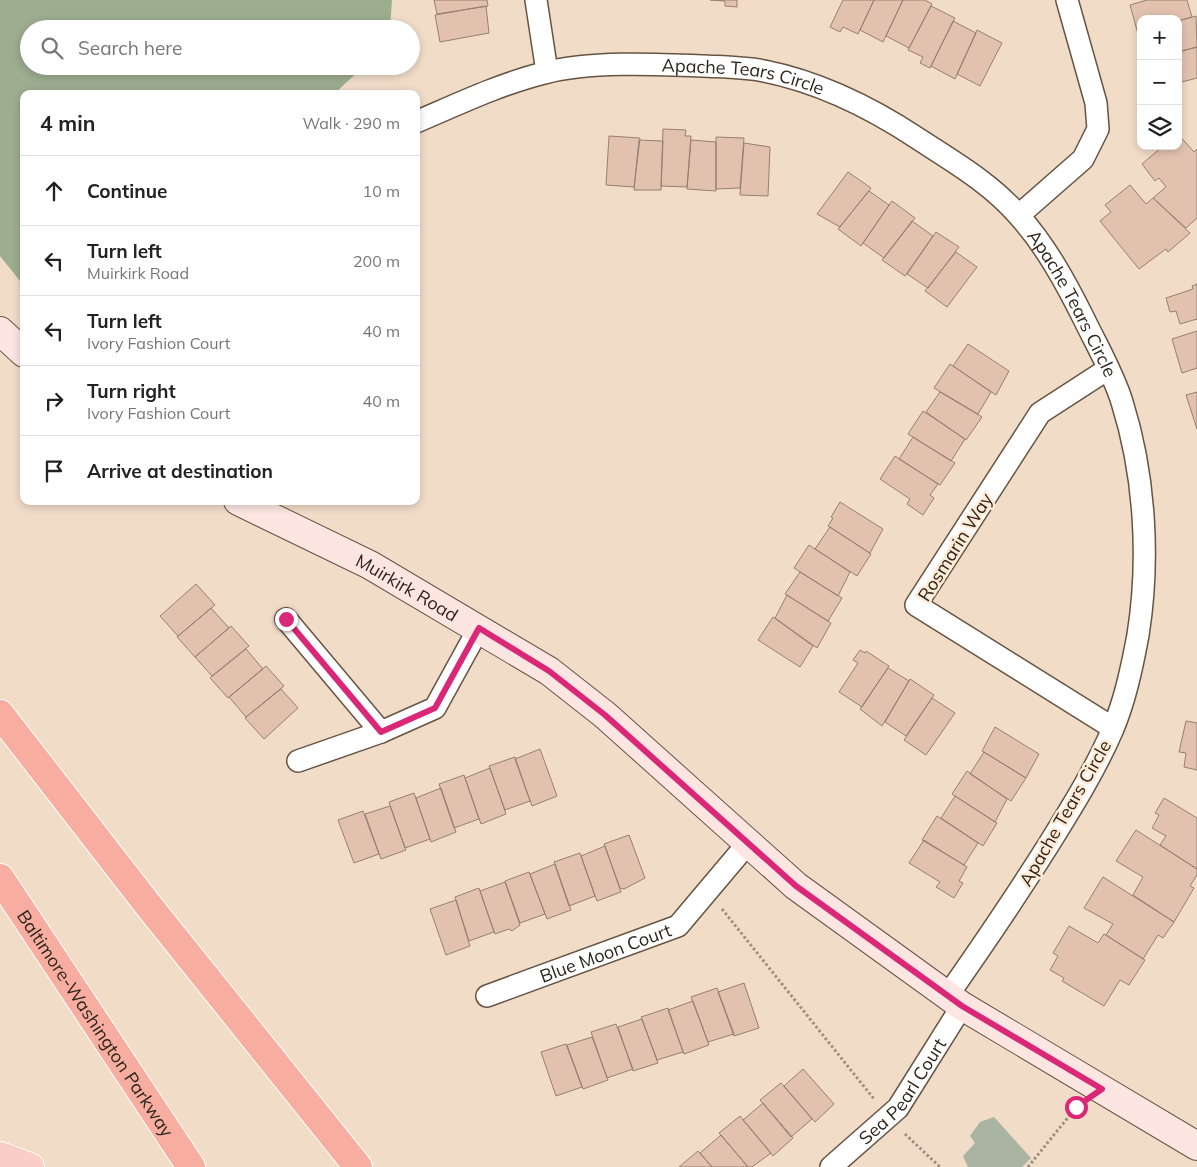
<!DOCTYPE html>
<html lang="en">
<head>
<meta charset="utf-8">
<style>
	:root { --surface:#fff; --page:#f2f2f2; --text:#222; --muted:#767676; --line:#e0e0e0 }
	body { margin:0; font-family:Mulish,sans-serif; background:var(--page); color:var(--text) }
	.controls { position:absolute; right:15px; top:15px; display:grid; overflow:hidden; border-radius:10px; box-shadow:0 2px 8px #0003 }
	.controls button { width:45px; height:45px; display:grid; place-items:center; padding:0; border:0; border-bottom:1px solid var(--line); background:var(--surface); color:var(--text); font:25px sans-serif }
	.stop { position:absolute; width:15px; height:15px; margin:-11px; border:4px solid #db2777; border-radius:50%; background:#fff }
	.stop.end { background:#db2777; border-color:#fff; box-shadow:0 1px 5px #0008 }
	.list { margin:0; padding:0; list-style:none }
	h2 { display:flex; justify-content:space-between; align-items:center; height:65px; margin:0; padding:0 20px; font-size:21px }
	h2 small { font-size:16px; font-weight:400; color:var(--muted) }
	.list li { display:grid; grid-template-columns:32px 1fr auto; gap:15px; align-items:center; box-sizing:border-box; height:70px; padding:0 20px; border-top:1px solid var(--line) }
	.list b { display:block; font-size:19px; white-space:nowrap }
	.list p { margin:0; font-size:16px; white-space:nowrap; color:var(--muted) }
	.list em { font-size:16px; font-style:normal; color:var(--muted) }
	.icon { flex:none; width:28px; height:28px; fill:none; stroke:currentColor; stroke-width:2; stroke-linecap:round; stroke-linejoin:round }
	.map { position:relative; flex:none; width:1197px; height:1167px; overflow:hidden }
	.search { position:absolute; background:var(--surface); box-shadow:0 2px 8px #0003; left:20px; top:20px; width:400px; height:55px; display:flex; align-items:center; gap:12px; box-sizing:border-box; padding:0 18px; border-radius:28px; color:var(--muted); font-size:19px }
	.panel { position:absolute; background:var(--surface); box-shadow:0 2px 8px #0003; left:20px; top:90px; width:400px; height:415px; border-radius:10px }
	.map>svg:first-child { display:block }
	.green { fill:#aab4a2 }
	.forest { fill:#9dad90 }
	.building { fill:#e2c2af; stroke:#977f72 }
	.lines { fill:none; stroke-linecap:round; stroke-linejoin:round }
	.minor-casing { stroke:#665443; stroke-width:24 }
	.secondary-casing { stroke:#665443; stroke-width:30 }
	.primary-casing { stroke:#fff; stroke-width:30 }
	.motorway-casing { stroke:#fff; stroke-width:30 }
	.path { stroke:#9d8e7f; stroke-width:3; stroke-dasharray:2.5 2.5; stroke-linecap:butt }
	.minor { stroke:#fff; stroke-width:21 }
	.secondary { stroke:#fde6e2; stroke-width:28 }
	.primary { stroke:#facec6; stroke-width:28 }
	.motorway { stroke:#f7ada0; stroke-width:28 }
	.route { stroke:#db2777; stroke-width:6 }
	.labels { text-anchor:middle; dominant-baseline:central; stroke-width:5; stroke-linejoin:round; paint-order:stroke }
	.street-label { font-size:18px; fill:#2c251d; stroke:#feead5 }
</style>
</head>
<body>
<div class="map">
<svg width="1197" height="1167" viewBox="0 0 1197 1167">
	<rect width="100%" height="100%" fill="#f1dcc8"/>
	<!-- green -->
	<path class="green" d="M994,1117L1031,1158L1022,1167H968L963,1156L975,1143L970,1136L980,1122Z"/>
	<!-- forest -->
	<path class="forest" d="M0,0H392L390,29H29V66H364L334,94H24V286L0,256Z"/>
	<!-- building -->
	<path class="building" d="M434,0H487L488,6L437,14Z
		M710,0H737V7L725,6V1Z
		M843,0H874L858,34L843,27L840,32L830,27Z
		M874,0H903L883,42L860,30Z
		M903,0H925L932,4L909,48L886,36Z
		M1147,0H1187L1192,17L1178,21V19H1141V33L1138,34L1130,5Z
		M486,6L489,33L440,42L435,15Z
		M931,6L955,18L930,68L920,63L923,57L908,50Z
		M1196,16L1197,47L1178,52V21Z
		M953,21L976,33L955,79L931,66Z
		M977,30L1002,43L980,86L957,74Z
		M1197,47V78L1178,83V52Z
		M663,129L686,130L685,136H691L687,187L661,186Z
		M1178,134L1194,152L1197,149V218L1186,228L1153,198L1166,187L1159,178L1155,181L1142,164L1163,146H1178Z
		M609,136L640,138L634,187L606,185Z
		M716,137L744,138L740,188L716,189Z
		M639,140L663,141L661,190H634Z
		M691,140L716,142V191L687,189Z
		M744,143L770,147L768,196L740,195Z
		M848,172L871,188L840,227L817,214Z
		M1130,185L1146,204L1153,198L1190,233L1168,252L1166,249L1139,269L1100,221L1111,212L1105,205Z
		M869,191L889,205L861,246L838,229Z
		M892,201L915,218L884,258L863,243Z
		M912,221L933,236L905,276L882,260Z
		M936,232L959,247L928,288L907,274Z
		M956,252L977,267L947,307L925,291Z
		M1197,284V319L1180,324L1176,311L1170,312L1166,298L1193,289L1192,286Z
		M1197,331V368L1182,373L1172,339Z
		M968,344L1009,371L996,395L953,366Z
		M950,364L991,392L978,414L934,388Z
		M940,392L982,417L966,440L926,412Z
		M1197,392V429L1186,395Z
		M923,411L965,439L951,461L908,434Z
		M913,437L955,463L940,485L899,459Z
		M895,456L938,484L930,495L934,498L923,515L907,504L910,499L880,479Z
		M840,502L883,529L870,553L828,526L833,518L831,517Z
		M830,527L871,554L857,576L815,549Z
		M809,545L850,572L838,596L794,568Z
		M800,572L842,598L828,621L785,594Z
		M196,584L215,605L178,636L160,616Z
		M787,595L831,623L817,648L775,618Z
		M211,608L229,628L195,657L177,637Z
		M773,617L813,646L800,667L758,640Z
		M231,626L249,646L212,676L195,657Z
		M246,649L263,669L228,698L210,678Z
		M860,650L865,653L866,651L889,666L862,707L839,692L858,663L853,660Z
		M266,666L284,686L246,717L229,697Z
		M888,668L909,681L882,726L860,709Z
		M910,679L934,695L906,736L885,722Z
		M281,689L298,708L264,739L245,718Z
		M932,698L955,713L926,755L904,740Z
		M1186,721L1197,723V770L1184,767L1186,753L1179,752Z
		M995,727L1039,754L1026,778L982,751Z
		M540,749L557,796L532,806L515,759Z
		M984,752L1026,778L1011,801L970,774Z
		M515,757L530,801L505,810L489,766Z
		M490,768L506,814L481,824L465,778Z
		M967,771L1007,799L995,822L952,794Z
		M464,775L479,819L454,828L439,784Z
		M441,788L456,832L431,842L416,798Z
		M414,793L430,839L405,848L389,802Z
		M955,796L997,823L983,846L941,818Z
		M1164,798L1197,818V869L1160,845L1166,836L1152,828L1159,815L1155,813Z
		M390,806L406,850L381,859L365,814Z
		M363,811L379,854L354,863L338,820Z
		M937,816L978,843L964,865L922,840Z
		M1136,830L1197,869V875L1190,886L1194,888L1174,922L1133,895L1143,877L1116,861Z
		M629,835L645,878L624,889L620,888L604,844Z
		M924,840L967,867L959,881L963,883L954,898L936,887L940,882L909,863Z
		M605,846L621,892L597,901L581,856Z
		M580,853L595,896L569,906L554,862Z
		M555,864L571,910L547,919L530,874Z
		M529,872L545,914L520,923L505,881Z
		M1103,877L1174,922L1163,938L1158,935L1143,959L1106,935L1113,924L1084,908Z
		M505,882L520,925L512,931L509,929L495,934L480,891Z
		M479,888L494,932L469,941L455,897Z
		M456,900L470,946L446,955L430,909Z
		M1069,926L1098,943L1104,934L1145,960L1129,985L1120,980L1104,1006L1062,981L1064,978L1050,970L1058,956L1053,953Z
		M744,983L759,1028L734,1036L718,992Z
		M717,988L734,1034L708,1042L691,997Z
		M693,1001L709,1045L684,1054L668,1010Z
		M668,1008L683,1052L657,1060L641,1017Z
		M642,1019L658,1063L633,1071L618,1027Z
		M616,1024L633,1069L607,1078L591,1032Z
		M592,1037L608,1080L583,1089L567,1045Z
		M566,1044L582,1087L556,1096L541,1052Z
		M803,1069L834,1104L815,1122L784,1086Z
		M781,1083L812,1119L791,1137L760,1100Z
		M763,1103L793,1138L773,1156L743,1120Z
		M740,1116L771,1153L752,1167H748L719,1133Z
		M721,1135L748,1167H712L700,1153Z
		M698,1151L712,1167H679Z"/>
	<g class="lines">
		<!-- minor casing -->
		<g class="minor-casing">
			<g id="minor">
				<path d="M536,0L547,72"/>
				<path id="s1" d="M416,122C458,104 500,84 544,73C589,61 656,64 703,66C723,67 745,67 764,71C819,82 870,107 917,138C952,161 991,183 1019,216C1046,246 1066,283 1084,319C1097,346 1113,373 1122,402C1145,475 1150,559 1138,635C1132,667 1125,701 1112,731C1095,770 1072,807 1049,844C1017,895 983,945 948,995"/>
				<path d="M1019,215L1083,159L1098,129L1096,103L1067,0"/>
				<path d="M1108,369L1040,413L916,605L1113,728"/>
				<path d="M286,619L381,732L435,708L479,628"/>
				<path d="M298,761L381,732"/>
				<path id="s2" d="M487,996L678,926L748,843"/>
				<path id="s3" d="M831,1167L898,1108L962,1006"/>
			</g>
		</g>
		<!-- secondary casing -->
		<g class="secondary-casing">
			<g id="secondary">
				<path d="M0,331L24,353"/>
				<path id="s4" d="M238,501L370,565L549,671L605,715L796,886L962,1006L1197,1146"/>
			</g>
		</g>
		<!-- primary casing -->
		<g class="primary-casing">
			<path id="primary" d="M0,1156L30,1167"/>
		</g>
		<!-- motorway casing -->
		<g class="motorway-casing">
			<g id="motorway">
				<path d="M0,714L148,905L358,1167"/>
				<path id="s5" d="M0,878L191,1167"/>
			</g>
		</g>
		<!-- path -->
		<path class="path" d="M722,909L874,1099
			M905,1134L940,1167
			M1028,1167L1078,1105"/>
		<!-- minor -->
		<use href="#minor" class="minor"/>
		<!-- secondary -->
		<use href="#secondary" class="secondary"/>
		<!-- primary -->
		<use href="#primary" class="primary"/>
		<!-- motorway -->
		<use href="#motorway" class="motorway"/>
	</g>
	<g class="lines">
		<!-- route -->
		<path class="route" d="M286,619L381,732L435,708L479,628L549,671L605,715L796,886L962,1006L1102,1089L1076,1107"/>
	</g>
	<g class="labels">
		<!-- street labels -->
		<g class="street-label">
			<text stroke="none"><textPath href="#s1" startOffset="338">Apache Tears Circle</textPath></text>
			<text stroke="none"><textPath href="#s1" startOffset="758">Apache Tears Circle</textPath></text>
			<text transform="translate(955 547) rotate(-58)">Rosmarin Way</text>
			<text stroke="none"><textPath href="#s4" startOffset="190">Muirkirk Road</textPath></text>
			<text transform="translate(1065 813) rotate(-60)">Apache Tears Circle</text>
			<text stroke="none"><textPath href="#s2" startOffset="126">Blue Moon Court</textPath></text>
			<text stroke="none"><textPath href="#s5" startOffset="174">Baltimore-Washington Parkway</textPath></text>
			<text stroke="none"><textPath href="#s3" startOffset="105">Sea Pearl Court</textPath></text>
		</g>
	</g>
</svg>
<div class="controls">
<button>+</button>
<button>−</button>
<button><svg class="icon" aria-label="layers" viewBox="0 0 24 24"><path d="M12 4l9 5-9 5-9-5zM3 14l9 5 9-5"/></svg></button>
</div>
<div class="stop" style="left:1076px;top:1107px"></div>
<div class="stop end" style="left:286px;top:619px"></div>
<div class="search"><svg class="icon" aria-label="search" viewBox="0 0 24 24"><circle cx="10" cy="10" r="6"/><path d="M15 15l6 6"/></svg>Search here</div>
<section class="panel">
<h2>4 min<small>Walk · 290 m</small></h2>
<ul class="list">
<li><svg class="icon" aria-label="ahead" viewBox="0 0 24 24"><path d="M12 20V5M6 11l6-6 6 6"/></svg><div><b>Continue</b></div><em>10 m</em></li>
<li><svg class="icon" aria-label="left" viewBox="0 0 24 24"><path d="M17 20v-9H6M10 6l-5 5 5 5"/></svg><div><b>Turn left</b><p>Muirkirk Road</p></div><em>200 m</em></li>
<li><svg class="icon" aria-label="left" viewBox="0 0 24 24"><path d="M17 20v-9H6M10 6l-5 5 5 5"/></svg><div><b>Turn left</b><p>Ivory Fashion Court</p></div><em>40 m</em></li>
<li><svg class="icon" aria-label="right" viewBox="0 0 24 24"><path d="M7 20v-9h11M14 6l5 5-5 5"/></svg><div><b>Turn right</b><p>Ivory Fashion Court</p></div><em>40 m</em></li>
<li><svg class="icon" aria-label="arrive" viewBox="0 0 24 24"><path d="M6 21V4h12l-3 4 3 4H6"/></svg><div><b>Arrive at destination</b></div></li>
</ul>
</section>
</div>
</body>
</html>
